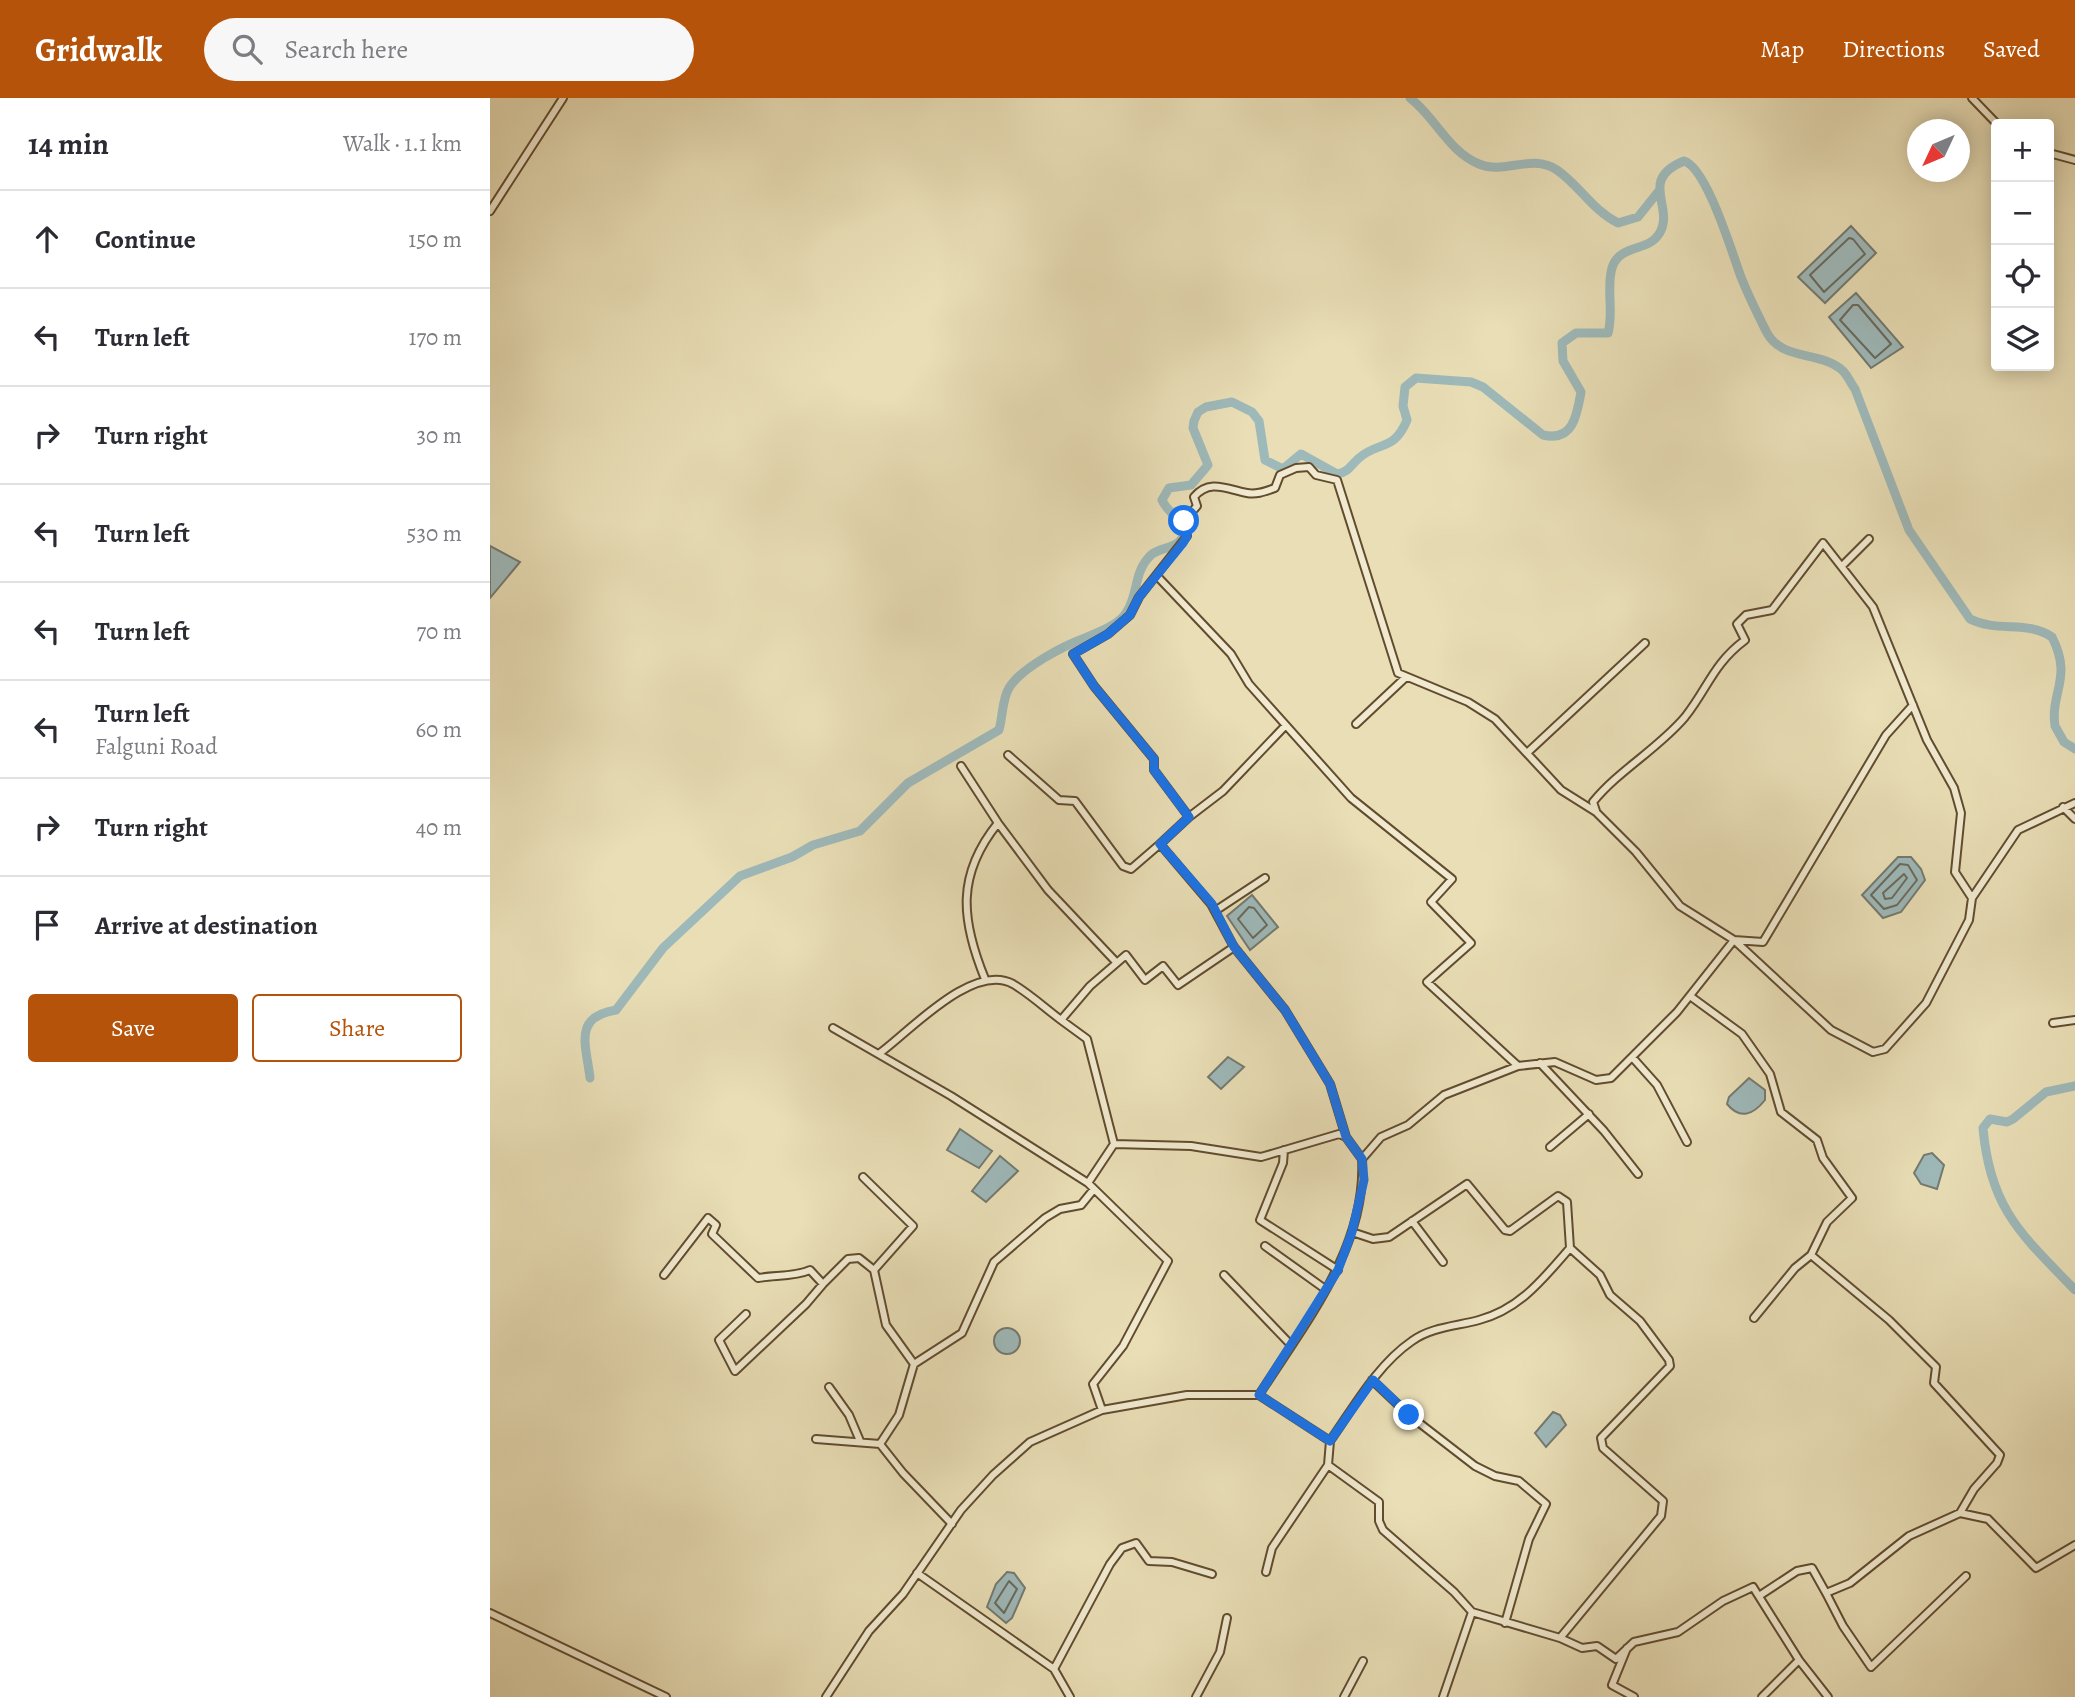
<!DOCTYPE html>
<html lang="en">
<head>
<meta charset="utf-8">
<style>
	:root { --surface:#fff; --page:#f7f7f7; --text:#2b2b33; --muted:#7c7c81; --line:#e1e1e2; --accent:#b45309 }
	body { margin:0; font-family:Alegreya,serif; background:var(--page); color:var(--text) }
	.controls { position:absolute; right:21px; top:21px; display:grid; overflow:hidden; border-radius:7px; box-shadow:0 4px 18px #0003 }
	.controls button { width:63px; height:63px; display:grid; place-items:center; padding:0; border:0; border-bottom:2px solid var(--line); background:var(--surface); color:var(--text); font:35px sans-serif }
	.compass { position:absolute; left:1417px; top:21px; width:63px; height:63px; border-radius:50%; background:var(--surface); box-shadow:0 4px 18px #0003; rotate:226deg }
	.stop { position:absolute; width:21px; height:21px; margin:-16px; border:5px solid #1a73e8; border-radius:50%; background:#fff }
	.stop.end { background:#1a73e8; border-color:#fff; box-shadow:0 2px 7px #0008 }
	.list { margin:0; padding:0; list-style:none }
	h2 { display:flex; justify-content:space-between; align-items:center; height:91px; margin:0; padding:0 28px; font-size:30px }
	h2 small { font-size:23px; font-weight:400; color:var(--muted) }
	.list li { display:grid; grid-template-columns:46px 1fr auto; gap:21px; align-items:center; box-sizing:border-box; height:98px; padding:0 28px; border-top:2px solid var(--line) }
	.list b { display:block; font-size:26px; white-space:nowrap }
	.list p { margin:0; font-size:23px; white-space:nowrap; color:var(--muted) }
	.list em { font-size:23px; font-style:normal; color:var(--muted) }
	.actions { display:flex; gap:14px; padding:21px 28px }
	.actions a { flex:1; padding:16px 0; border:2px solid var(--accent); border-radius:7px; text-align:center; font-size:24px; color:var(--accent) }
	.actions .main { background:var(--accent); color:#fff }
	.icon { flex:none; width:38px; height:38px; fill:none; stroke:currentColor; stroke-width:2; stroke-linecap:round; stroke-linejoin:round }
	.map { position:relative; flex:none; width:1585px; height:1599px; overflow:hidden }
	header { display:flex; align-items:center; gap:42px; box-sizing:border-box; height:98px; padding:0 35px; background:var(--accent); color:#fff }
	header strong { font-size:33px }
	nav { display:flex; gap:38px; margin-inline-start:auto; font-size:24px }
	.search { width:490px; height:63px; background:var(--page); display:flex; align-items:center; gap:18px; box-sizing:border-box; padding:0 24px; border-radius:38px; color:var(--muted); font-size:26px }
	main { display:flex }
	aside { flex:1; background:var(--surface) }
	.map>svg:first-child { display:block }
	.water { fill:#9eb9ba; stroke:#747a70; stroke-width:2 }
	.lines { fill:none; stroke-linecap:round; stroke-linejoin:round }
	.shore { stroke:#696a5d; stroke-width:2 }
	.canal { stroke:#9eb9ba; stroke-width:9 }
	.minor-casing { stroke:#614c2e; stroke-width:10 }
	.minor { stroke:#f1ead0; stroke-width:6 }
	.route { stroke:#1a73e8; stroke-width:9 }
</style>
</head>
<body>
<header>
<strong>Gridwalk</strong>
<div class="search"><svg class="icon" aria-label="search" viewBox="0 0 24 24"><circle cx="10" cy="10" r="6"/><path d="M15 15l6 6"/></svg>Search here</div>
<nav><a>Map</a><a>Directions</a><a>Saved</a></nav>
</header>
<main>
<aside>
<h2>14 min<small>Walk · 1.1 km</small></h2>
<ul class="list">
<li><svg class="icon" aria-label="ahead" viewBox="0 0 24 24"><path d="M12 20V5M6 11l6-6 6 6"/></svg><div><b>Continue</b></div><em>150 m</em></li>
<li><svg class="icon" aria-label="left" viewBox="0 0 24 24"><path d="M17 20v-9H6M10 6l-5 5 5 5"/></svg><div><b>Turn left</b></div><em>170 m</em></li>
<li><svg class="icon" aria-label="right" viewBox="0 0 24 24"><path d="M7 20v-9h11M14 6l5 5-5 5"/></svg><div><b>Turn right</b></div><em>30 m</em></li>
<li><svg class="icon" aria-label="left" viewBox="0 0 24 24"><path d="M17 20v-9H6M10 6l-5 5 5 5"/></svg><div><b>Turn left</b></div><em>530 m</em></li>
<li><svg class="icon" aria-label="left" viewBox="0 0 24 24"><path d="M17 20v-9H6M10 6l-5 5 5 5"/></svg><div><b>Turn left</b></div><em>70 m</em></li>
<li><svg class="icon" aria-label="left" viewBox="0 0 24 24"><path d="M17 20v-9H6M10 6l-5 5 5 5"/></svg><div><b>Turn left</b><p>Falguni Road</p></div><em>60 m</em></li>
<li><svg class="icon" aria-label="right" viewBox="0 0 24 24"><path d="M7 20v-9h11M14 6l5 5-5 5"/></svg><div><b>Turn right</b></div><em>40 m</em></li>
<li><svg class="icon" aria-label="arrive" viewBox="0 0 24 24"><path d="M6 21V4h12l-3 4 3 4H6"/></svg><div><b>Arrive at destination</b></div></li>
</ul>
<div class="actions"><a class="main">Save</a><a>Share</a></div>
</aside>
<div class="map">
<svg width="1585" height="1599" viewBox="0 0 1585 1599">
	<rect width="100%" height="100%" fill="#e9deb6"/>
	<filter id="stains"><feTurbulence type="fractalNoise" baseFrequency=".00286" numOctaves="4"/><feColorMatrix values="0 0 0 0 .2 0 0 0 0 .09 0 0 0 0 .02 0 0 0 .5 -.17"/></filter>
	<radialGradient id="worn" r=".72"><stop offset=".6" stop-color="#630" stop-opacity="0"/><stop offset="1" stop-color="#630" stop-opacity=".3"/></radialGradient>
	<!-- water -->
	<path class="water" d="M1361,128L1386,155L1335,205L1308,179Z
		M1366,195L1413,249L1381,270L1339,219Z
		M0,448L30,464L0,500Z
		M1408,759H1421L1431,771L1435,782L1411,814L1393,820L1372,797Z
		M762,797L788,829L760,852L737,818Z
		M738,959L754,969L731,991L718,979Z
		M1259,980L1275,992V1002C1263,1017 1250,1022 1237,1006L1239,999Z
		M470,1031L502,1053L489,1070L457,1052Z
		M1442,1055L1454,1067L1447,1091L1431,1086L1424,1075L1434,1057Z
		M510,1058L528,1073L496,1104L482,1093Z
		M504 1243a13 13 0 1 1 26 0a13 13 0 1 1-26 0Z
		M1063,1314L1070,1317L1076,1327L1056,1349L1045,1335Z
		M517,1474L524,1475L535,1490L522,1520L516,1525L497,1509L506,1486Z"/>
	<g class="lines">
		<!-- shore -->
		<path class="shore" d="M1359,140L1363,141L1375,156L1334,194L1320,177Z
			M1363,207H1368L1401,246L1385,260L1350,222Z
			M1410,766L1418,767L1427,782L1407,807L1394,811L1381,797Z
			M1414,776L1417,780L1402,800L1395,801L1393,795Z
			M759,809L764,810L777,827L763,840L748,821Z
			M519,1483L527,1491L514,1515L505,1505Z"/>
		<!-- canal -->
		<path class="canal" d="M920,0C946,20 958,53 989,66C1015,77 1041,55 1067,72C1090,88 1102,112 1128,125L1148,119L1168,94
			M100,980C96,946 83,919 126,912L173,850L250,778L302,759L323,747L370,733L418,685L509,632C513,618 512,601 519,590C531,570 573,548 595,540C608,534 627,528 636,515C649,496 643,474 661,457C671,448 694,451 693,433C693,422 676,413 672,402L679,390L701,387L718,367L703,330L704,323L708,314L716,309L742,304L762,314L769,323L775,362L793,371L811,356L847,376C859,374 860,368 869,360C888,343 904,354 917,322L913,308L915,289L926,280L981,284L993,289L1053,337C1083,344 1087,317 1091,294L1073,263L1072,245L1086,235H1118C1124,214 1116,190 1122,170C1129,146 1158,154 1169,136C1186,110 1147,82 1194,63C1217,70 1242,155 1251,179C1258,197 1267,215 1276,233C1291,264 1331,252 1353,273C1358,278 1361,286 1365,291L1419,432L1480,521C1508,535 1537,522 1562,539C1583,580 1560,594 1565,628L1574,644L1585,651
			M1585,988L1556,994L1523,1021L1517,1024L1500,1021L1493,1030C1500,1111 1532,1137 1585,1192"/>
		<!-- minor casing -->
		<g class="minor-casing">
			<path id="minor" d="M1482,0L1507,26
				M1559,55L1585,62
				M0,113L73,0
				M1352,468L1379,441
				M667,478L741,556L759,586L861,700L962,781L941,804L981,845L937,884L1028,968
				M866,626L916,579
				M1037,655L1155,545
				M518,657L569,702L585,703L633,768L641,771L670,746
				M471,668L508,725L558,792L626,864
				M1573,709L1585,721
				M1106,713L1103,704C1129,672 1168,651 1195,619C1218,590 1223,566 1255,542L1247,526L1256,517L1282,512L1333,445L1383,509L1437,642L1464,690L1471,715L1465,774L1482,800
				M699,719L733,693L795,628
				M725,813L775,780
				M495,881C471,822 466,777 508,725
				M1200,898L1252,936L1280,976L1291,1014L1327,1042L1333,1060L1362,1100L1337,1124L1321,1157L1399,1222L1446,1269L1444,1285L1510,1357L1507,1365L1484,1391L1470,1415
				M571,922L597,941L624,1046
				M1563,925L1585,922
				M343,930L461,998L598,1085L678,1163L633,1248L603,1286L612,1312
				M390,955C420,933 483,864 523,886C540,896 555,910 571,922L600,888L636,857L655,882L673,868L688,887L744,849
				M1142,959L1167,987L1197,1044
				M1050,965L1114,1033L1148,1076
				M856,1039L840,986L795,912L744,849L721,806L670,746L699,719L664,672V661L604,588L583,556L618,536L640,517L649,499L697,438L694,423L707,408L704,399C720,380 738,392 757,395C767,397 776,393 785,390L790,377L806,370L819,369L826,377L847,382L908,575L978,604L1005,621L1071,692L1106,714L1146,754L1190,808L1244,842L1273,844L1396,637L1423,607
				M1060,1049L1099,1016
				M794,1052L793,1065L770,1122L848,1172
				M373,1079L423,1128L384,1172L396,1227L424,1266
				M598,1085L624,1046L701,1048L771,1059L849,1036L856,1039L872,1061
				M922,1123L953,1164
				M862,1134L883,1141L899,1139L977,1086L1015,1132L1020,1133L1068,1098L1077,1104L1080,1150L1110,1177L1120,1197L1150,1223L1179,1262L1180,1268L1111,1340L1113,1350L1173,1403L1171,1418L1070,1540
				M775,1148L835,1191
				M174,1177L218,1120L226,1127L222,1136L268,1180C285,1177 304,1179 320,1172L333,1186L358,1161L369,1160L384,1172
				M734,1177L801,1247
				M256,1216L229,1242L245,1273L316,1206L333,1186
				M1264,1220L1305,1170L1321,1157
				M882,1282L919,1317L985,1368L1005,1378L1029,1383L1056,1406L1039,1441L1015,1525
				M339,1289L359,1317L370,1343
				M769,1297L840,1343L838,1367L889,1404V1423L893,1432L964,1494L982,1514L1070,1540L1092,1550L1107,1548L1126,1561L1144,1544L1188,1534L1233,1503L1263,1489L1309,1562L1272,1599
				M326,1341L390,1346L413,1375L462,1426
				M840,1343C864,1309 887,1267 922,1243C941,1229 967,1228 989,1222C1030,1211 1053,1181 1080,1150
				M390,1346L409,1317L424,1266L472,1235L504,1164L555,1120L570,1111L591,1107L604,1091
				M776,1474L782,1450L838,1367
				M427,1475L564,1571L580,1599
				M1336,1495L1353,1528L1381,1569L1476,1478
				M1269,1498L1307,1473L1322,1470L1336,1495L1360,1485L1419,1438L1470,1415L1498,1421L1546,1470L1585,1447
				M0,1515L176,1599
				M1137,1550L1122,1587L1144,1599
				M1309,1562L1338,1599
				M564,1571L620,1466L632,1450L646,1445L659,1463L682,1464L722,1476
				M336,1599L379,1533L413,1496L471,1412L503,1377L540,1344L612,1312L697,1297H769C814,1226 877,1150 872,1061L891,1039L918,1027L954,997L1028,968L1065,964L1106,982L1121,980L1187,914L1244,842L1341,932L1383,954L1395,951L1436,905L1479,822L1482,800L1528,732L1585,705
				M706,1599L730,1554L737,1520
				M854,1599L873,1563
				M953,1599L982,1514"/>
		</g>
		<!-- minor -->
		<use href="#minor" class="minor"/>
	</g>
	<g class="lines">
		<!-- route -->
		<path class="route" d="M694,423L697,438L693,445L649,499L640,517L618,536L583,556L604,588L664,661V672L699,719L670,746L722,806L744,849L795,912L840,986L856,1039L872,1061L874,1082L862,1134L848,1172L769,1297L840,1343L883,1282L919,1317"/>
	</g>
	<rect width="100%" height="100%" filter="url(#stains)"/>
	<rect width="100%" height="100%" fill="url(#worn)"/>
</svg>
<div class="controls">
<button>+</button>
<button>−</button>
<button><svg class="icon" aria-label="locate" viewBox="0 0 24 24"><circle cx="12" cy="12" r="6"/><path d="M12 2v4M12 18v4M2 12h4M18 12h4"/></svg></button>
<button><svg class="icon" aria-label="layers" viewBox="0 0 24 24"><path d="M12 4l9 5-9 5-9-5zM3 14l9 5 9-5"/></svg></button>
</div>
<svg class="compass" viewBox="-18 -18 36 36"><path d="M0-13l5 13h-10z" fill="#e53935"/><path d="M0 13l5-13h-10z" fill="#7c7c81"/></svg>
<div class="stop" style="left:694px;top:423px"></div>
<div class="stop end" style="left:919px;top:1317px"></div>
</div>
</main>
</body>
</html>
